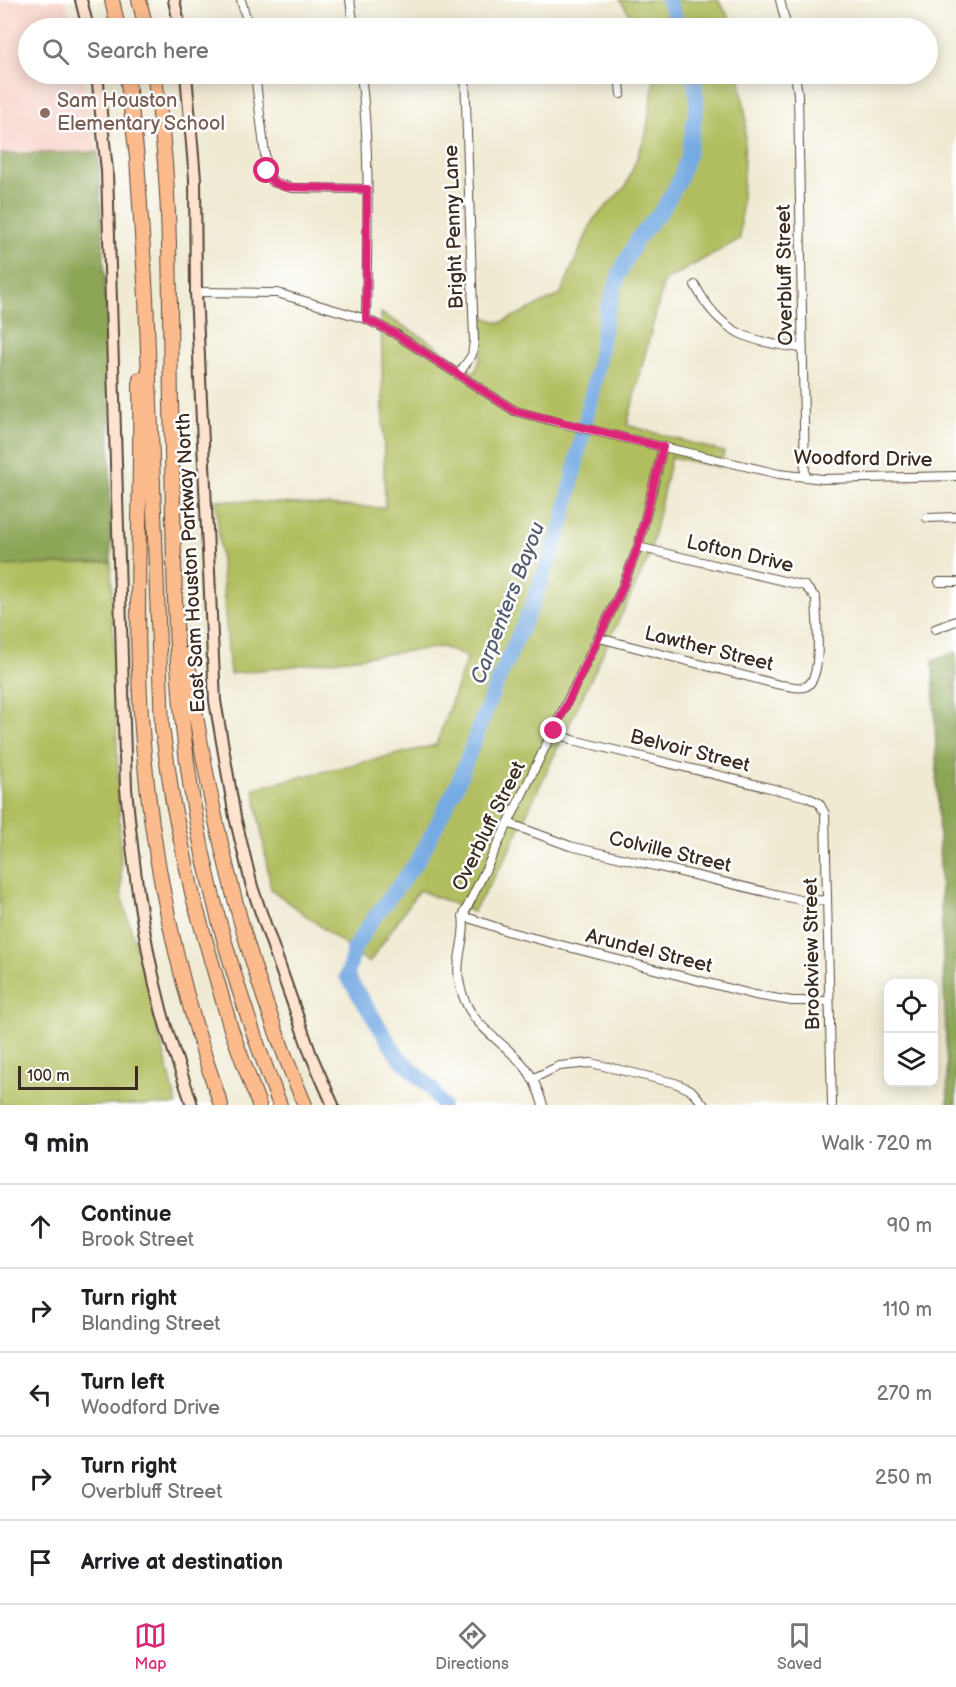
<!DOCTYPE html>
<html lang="en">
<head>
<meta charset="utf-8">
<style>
	:root { --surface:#fff; --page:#f6f6f6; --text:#202124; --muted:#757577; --line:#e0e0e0; --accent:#db2777 }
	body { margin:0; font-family:"Balsamiq Sans",sans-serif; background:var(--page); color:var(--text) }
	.controls { position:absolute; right:18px; bottom:18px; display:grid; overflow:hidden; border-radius:12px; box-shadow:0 3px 15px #0003 }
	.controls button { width:54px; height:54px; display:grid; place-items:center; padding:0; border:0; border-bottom:2px solid var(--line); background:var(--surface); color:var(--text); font:30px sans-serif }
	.scale { position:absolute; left:18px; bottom:15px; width:120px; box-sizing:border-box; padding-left:6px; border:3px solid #3b2a1e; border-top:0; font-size:16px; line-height:21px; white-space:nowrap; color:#3b2a1e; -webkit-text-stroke:4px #fff; paint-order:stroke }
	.stop { position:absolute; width:18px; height:18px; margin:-14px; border:4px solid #db2777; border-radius:50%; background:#fff }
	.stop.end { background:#db2777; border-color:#fff; box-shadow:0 2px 6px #0008 }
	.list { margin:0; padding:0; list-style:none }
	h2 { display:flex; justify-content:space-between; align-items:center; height:78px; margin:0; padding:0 24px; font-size:26px }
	h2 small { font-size:20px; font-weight:400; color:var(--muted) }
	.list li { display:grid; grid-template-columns:39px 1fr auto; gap:18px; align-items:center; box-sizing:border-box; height:84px; padding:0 24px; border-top:2px solid var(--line) }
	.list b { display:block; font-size:22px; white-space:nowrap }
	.list p { margin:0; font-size:20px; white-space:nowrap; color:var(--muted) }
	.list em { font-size:20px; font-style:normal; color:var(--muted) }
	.icon { flex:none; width:33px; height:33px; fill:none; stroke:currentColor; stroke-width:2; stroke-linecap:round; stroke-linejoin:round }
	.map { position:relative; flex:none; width:956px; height:1105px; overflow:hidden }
	.search { position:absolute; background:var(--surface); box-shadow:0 3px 15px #0003; left:18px; right:18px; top:18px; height:66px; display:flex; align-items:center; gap:15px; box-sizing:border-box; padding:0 21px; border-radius:33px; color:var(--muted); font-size:22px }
	.sheet { height:498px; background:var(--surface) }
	nav { display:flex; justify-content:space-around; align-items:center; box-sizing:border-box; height:84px; border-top:2px solid var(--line); background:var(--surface); font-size:16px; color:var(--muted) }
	nav a { display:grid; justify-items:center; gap:3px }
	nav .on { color:var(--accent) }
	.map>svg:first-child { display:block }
	.built { fill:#f7d1c7 }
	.green { fill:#b1be5f; stroke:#76743e; stroke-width:1.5 }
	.forest { fill:#8ca556; stroke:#64683a; stroke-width:1.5 }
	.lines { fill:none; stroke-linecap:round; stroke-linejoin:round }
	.river { stroke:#76aae3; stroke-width:15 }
	.street-casing { stroke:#564739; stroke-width:10 }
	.secondary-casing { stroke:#564739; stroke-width:14 }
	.highway-casing { stroke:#564739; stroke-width:16 }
	.street { stroke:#fff; stroke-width:8 }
	.secondary { stroke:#fde4d1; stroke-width:10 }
	.highway { stroke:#fbbb8d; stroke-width:14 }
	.route { stroke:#db2777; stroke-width:8 }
	.education-dot { fill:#8d6e63; stroke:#fff; stroke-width:2 }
	.labels { text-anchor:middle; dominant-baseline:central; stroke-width:5; stroke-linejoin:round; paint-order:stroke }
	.education-label { font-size:20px; fill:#785e54; stroke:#fff; text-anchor:start }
	.street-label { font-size:20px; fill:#3b2a1e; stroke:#fff }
	.water-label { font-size:21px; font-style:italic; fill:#535d6d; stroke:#fff }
</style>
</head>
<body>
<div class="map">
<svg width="956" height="1105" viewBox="0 0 956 1105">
	<rect width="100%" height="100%" fill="#fff"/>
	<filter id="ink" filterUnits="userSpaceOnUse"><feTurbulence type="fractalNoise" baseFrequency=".0167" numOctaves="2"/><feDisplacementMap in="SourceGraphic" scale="12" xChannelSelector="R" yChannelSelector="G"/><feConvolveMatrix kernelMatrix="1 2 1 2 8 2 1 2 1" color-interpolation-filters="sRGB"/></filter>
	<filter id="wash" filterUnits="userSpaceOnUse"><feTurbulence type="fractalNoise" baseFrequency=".008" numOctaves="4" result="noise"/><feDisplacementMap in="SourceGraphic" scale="24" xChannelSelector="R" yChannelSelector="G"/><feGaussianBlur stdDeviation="1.35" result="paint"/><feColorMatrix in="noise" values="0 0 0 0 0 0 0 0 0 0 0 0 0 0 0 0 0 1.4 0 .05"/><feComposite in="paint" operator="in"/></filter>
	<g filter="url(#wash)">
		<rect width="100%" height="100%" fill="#f0ead3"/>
		<!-- built -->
		<path class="built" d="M0,0H65L73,28H28V74H82L98,152L0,154Z"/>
		<!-- green -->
		<path class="green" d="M620,0H718L729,17L731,28H639Z
			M652,74H739L746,118L740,239L664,281L627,425L724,452L720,467L671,457L649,557L505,859L473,912L419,890L369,963L271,889L254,788L436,745L467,657L442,647L230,674L216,500L385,508L381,313L429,341L475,373L482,352V316L500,323L560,295L593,220L626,186L646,134L654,81Z
			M111,562L122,898L143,969L177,1105H0V566Z"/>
		<!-- forest -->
		<path class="forest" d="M98,152L109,349L111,562L0,566V154Z
			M956,652V1105H948L933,661Z"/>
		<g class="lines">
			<!-- river -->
			<path class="river" d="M668,0L680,28
				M442,1105L431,1088L397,1055L347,976L354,949L368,926L419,859L457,785L493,692L532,605L562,526L596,374L607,311L620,272L638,238L662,210L678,183L688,156L697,104L694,74"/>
		</g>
	</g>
	<g filter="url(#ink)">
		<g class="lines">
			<!-- street casing -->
			<g class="street-casing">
				<path id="street" d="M241,0L249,28
					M350,0L354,28
					M780,0L787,28
					M255,74L267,171L273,182L292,188L367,189
					M361,74C371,154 367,237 366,319
					M619,74L621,94
					M795,74L798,94L805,477
					M695,285C720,333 750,343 802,348
					M196,292L277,293L366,319L394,333L515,411L565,424L779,474L823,479L956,476
					M458,375L472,355L474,341L465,74
					M927,518L956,517
					M939,582H956
					M935,629L956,621
					M599,638L780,685C787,685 798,689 804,687C825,682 816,616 816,598L805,586L638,547
					M554,731L573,740L807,797L819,803L825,814L832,1105
					M508,823L570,846L804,901L827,900
					M463,916L510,932L755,995L792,1001H829
					M532,1079L559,1066L591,1063L675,1083L691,1090L704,1105
					M543,1105C539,1092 534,1078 525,1067C500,1037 466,1026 459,980C455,958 467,937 463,916L620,593L638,547L663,447"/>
			</g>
			<!-- secondary casing -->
			<g class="secondary-casing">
				<path id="secondary" d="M81,0L88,28
					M174,0L180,28
					M97,74L107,171L126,788C133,862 142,936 161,1009C169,1041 182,1073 192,1105
					M186,74L195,179L196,292L215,701L235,817L252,887L311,1055L333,1105"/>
			</g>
			<!-- highway casing -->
			<g class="highway-casing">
				<path id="highway" d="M112,0L118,28
					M139,0L146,28
					M127,74L137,158L146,297L162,727L173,803L193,897L231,1029L259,1105
					M154,74C173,182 169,294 171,404C174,517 172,632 185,745C199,868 235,990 280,1105
					M140,379C142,491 134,604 141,715C149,847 177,980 221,1105
					M187,655C208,810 243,961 305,1105"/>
			</g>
			<!-- street -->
			<use href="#street" class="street"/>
			<!-- secondary -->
			<use href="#secondary" class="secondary"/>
			<!-- highway -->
			<use href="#highway" class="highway"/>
		</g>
	</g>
	<g class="lines" filter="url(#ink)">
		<!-- route -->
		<path class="route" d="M267,171L273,182L285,187L367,189L366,319L394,333L515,411L663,447L638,547L620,593L554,731"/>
	</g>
	<!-- markers -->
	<circle class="education-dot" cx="45" cy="113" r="6"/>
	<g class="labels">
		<!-- education labels -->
		<g class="education-label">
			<text x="57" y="101">Sam Houston<tspan x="57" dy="23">Elementary School</tspan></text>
		</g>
		<!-- street labels -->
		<g class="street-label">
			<text transform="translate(454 227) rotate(-92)">Bright Penny Lane</text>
			<text transform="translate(785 275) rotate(-91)">Overbluff Street</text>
			<text transform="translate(863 459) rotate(1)">Woodford Drive</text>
			<text transform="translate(740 554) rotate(13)">Lofton Drive</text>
			<text transform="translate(191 563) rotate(-93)">East Sam Houston Parkway North</text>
			<text transform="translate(709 649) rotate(14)">Lawther Street</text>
			<text transform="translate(690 751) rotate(14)">Belvoir Street</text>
			<text transform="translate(489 826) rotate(-64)">Overbluff Street</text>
			<text transform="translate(670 852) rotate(13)">Colville Street</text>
			<text transform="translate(649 951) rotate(14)">Arundel Street</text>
			<text transform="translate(812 954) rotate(-91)">Brookview Street</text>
		</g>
		<!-- water labels -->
		<g class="water-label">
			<text transform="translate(508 603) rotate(-69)">Carpenters Bayou</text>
		</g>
	</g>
</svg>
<div class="controls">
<button><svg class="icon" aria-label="locate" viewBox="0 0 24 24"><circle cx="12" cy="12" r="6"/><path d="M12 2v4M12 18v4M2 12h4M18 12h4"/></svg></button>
<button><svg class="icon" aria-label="layers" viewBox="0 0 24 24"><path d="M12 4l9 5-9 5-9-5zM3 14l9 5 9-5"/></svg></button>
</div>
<div class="scale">100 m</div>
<div class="stop" style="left:267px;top:171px"></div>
<div class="stop end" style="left:554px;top:731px"></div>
<div class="search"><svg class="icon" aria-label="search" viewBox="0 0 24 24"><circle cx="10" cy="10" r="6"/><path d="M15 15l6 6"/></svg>Search here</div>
</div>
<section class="sheet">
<h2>9 min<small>Walk · 720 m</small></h2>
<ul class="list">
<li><svg class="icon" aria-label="ahead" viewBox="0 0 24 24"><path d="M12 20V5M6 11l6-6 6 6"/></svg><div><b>Continue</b><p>Brook Street</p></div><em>90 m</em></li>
<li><svg class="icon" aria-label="right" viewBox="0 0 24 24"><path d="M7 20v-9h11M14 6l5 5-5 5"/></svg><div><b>Turn right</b><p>Blanding Street</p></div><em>110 m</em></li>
<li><svg class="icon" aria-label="left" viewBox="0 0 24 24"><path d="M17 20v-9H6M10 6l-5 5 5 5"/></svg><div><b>Turn left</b><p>Woodford Drive</p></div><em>270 m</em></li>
<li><svg class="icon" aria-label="right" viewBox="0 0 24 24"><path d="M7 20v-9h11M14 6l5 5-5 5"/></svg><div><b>Turn right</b><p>Overbluff Street</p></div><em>250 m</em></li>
<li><svg class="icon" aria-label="arrive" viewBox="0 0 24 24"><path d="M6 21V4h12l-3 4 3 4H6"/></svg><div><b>Arrive at destination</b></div></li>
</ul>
</section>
<nav>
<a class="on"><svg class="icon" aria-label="map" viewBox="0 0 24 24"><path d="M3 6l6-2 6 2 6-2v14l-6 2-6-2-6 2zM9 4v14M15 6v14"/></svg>Map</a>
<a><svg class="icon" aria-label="directions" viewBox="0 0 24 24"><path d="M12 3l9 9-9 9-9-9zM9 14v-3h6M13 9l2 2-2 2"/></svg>Directions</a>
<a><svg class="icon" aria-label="saved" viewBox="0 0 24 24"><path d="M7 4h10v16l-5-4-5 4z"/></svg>Saved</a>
</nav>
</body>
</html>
